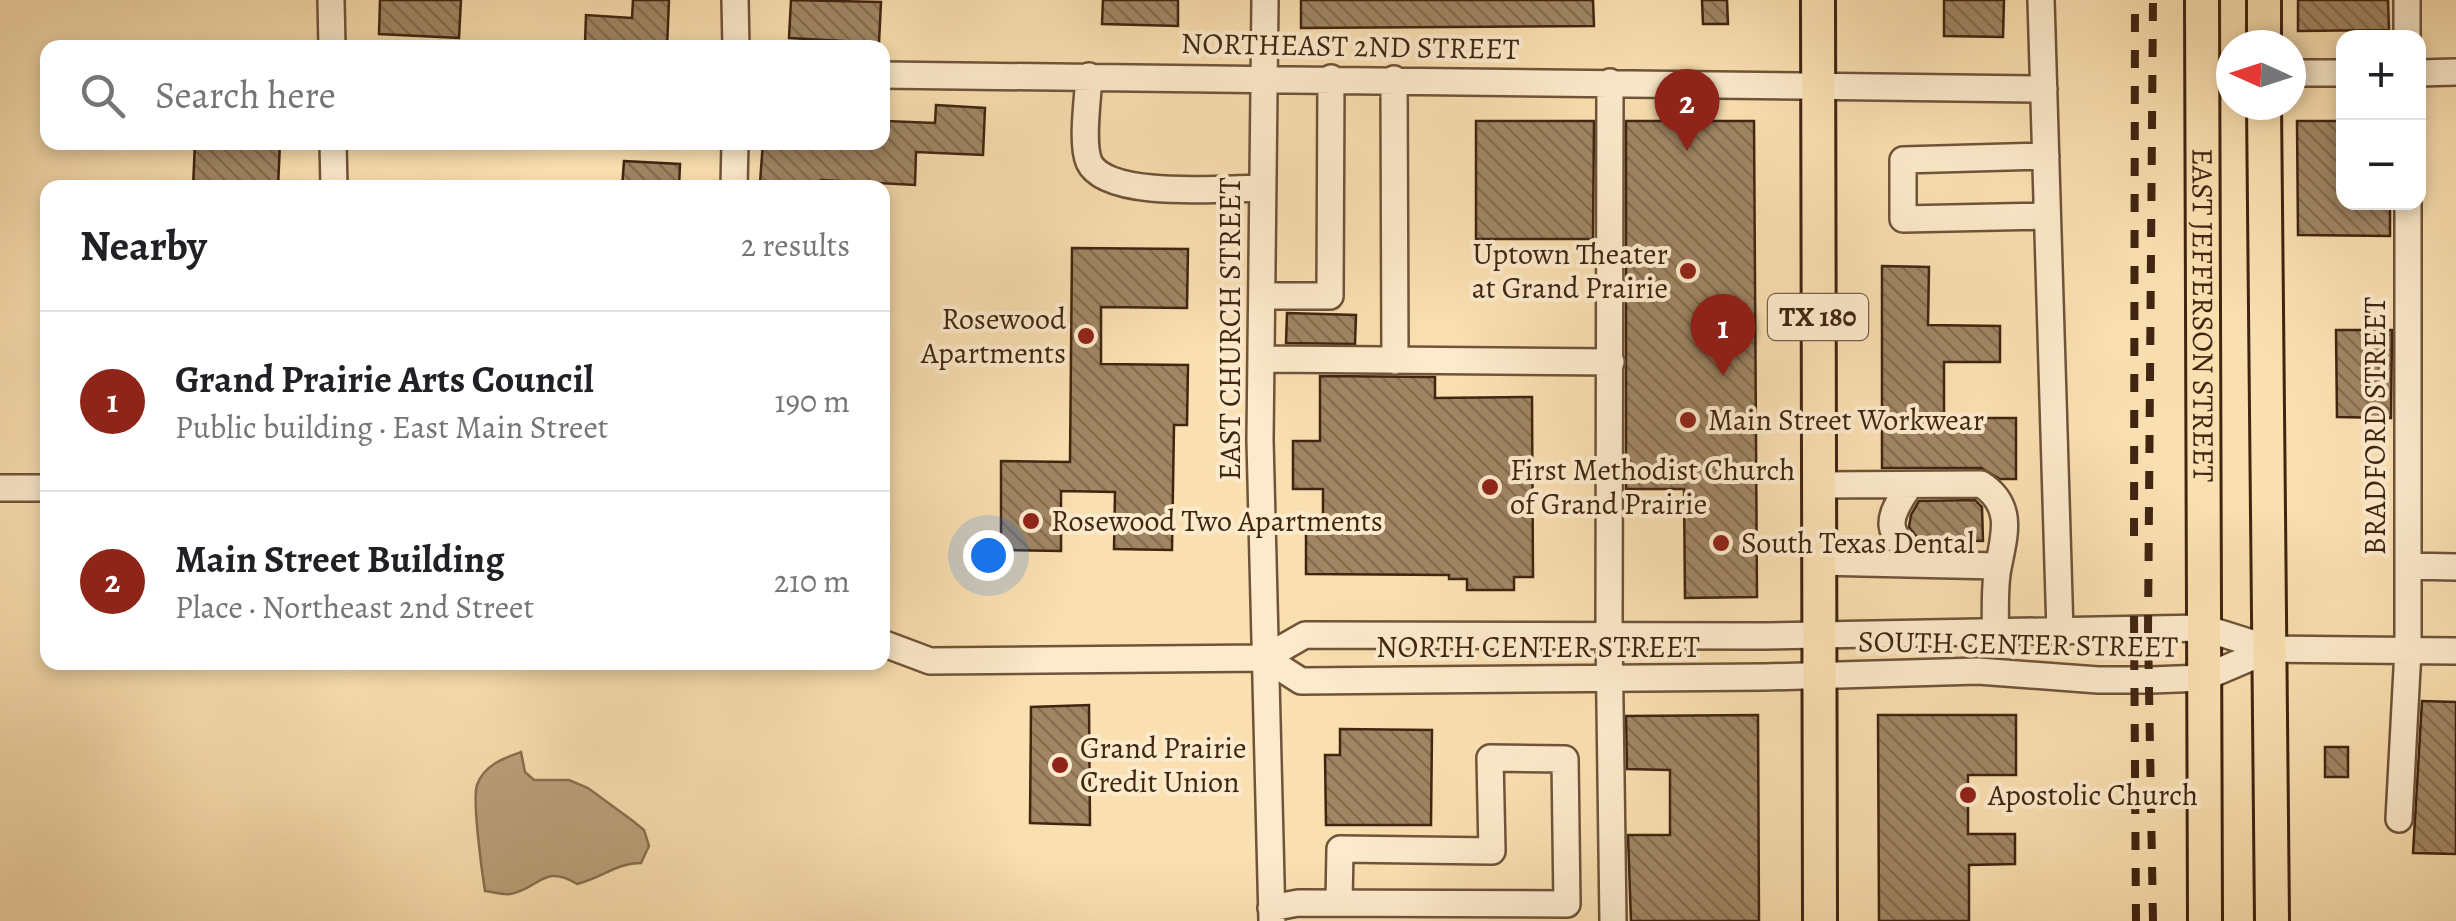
<!DOCTYPE html>
<html lang="en">
<head>
<meta charset="utf-8">
<style>
	:root { --surface:#fff; --page:#f6f6f6; --text:#202124; --muted:#757577; --line:#e0e0e0; --accent:#8f2418 }
	body { margin:0; font-family:Alegreya,serif; background:var(--page); color:var(--text) }
	.controls { position:absolute; right:30px; top:30px; display:grid; overflow:hidden; border-radius:20px; box-shadow:0 5px 15px #0003 }
	.controls button { width:90px; height:90px; display:grid; place-items:center; padding:0; border:0; border-bottom:2px solid var(--line); background:var(--surface); color:var(--text); font:50px sans-serif }
	.compass { position:absolute; left:2216px; top:30px; width:90px; height:90px; border-radius:50%; background:var(--surface); box-shadow:0 5px 15px #0003; rotate:273deg }
	.you { position:absolute; left:988px; top:555px; width:35px; height:35px; margin:-25px; border:8px solid #fff; border-radius:50%; background:#1a73e8; box-shadow:0 0 0 15px #1a73e833 }
	.badge { display:grid; place-items:center; width:65px; height:65px; border-radius:50%; background:var(--accent); color:#fff; font-size:32px; font-weight:700 }
	.pin { position:absolute; translate:-50% -82px; filter:drop-shadow(0 2px 5px #0008) }
	.pin::after { content:''; position:absolute; top:52px; width:35px; height:30px; background:inherit; clip-path:polygon(0 0,100% 0,50% 100%) }
	.list { margin:0; padding:0; list-style:none }
	h2 { display:flex; justify-content:space-between; align-items:center; height:130px; margin:0; padding:0 40px; font-size:42px }
	h2 small { font-size:32px; font-weight:400; color:var(--muted) }
	.list li { display:grid; grid-template-columns:65px 1fr auto; gap:30px; align-items:center; box-sizing:border-box; height:180px; padding:0 40px; border-top:2px solid var(--line) }
	.list b { display:block; font-size:38px; white-space:nowrap }
	.list p { margin:0; font-size:32px; white-space:nowrap; color:var(--muted) }
	.list em { font-size:32px; font-style:normal; color:var(--muted) }
	.icon { flex:none; width:55px; height:55px; fill:none; stroke:currentColor; stroke-width:2; stroke-linecap:round; stroke-linejoin:round }
	.map { position:relative; flex:none; width:2456px; height:921px; overflow:hidden }
	.search { position:absolute; background:var(--surface); box-shadow:0 5px 15px #0003; left:40px; top:40px; width:850px; height:110px; display:flex; align-items:center; gap:25px; box-sizing:border-box; padding:0 35px; border-radius:20px; color:var(--muted); font-size:38px }
	.panel { position:absolute; background:var(--surface); box-shadow:0 5px 15px #0003; left:40px; top:180px; width:850px; height:490px; border-radius:20px }
	.map>svg:first-child { display:block }
	.water { fill:#bba07a; stroke:#8a6f50; stroke-width:2.5 }
	.building { fill:url(#building-back-hatch); stroke:#412511; stroke-width:2.5 }
	.lines { fill:none; stroke-linecap:round; stroke-linejoin:round }
	.minor-casing { stroke:#6f5439; stroke-width:30 }
	.major-casing { stroke:#412511; stroke-width:38 }
	.minor { stroke:#fceacc; stroke-width:25 }
	.major { stroke:#fadfb0; stroke-width:32 }
	.rail { stroke:#412511; stroke-width:8; stroke-dasharray:18 18; stroke-linecap:butt }
	.poi-dot { fill:#8f2418; stroke:#fceacc; stroke-width:4 }
	.labels { text-anchor:middle; dominant-baseline:central; stroke-width:8; stroke-linejoin:round; paint-order:stroke }
	.shield { fill:#fceacc; stroke:#796049; stroke-width:2.5 }
	.shield-label { font-size:28px; font-weight:bold; fill:#412511 }
	.street-label { font-size:30px; fill:#412511; stroke:#fceacc }
	.poi-label { font-size:30px; fill:#412511; stroke:#fceacc; text-anchor:start }
</style>
</head>
<body>
<div class="map">
<svg width="2456" height="921" viewBox="0 0 2456 921">
	<defs>
		<pattern id="building-back-hatch" width="6" height="6" patternUnits="userSpaceOnUse" patternTransform="scale(2.5)"><rect width="6" height="6" fill="#a18664"/><path d="M-1 5l2 2M0 0l6 6M5-1l2 2" fill="none" stroke="#856d51"/></pattern>
	</defs>
	<rect width="100%" height="100%" fill="#fadfb0"/>
	<filter id="stains"><feTurbulence type="fractalNoise" baseFrequency=".002" numOctaves="4"/><feColorMatrix values="0 0 0 0 .2 0 0 0 0 .09 0 0 0 0 .02 0 0 0 .5 -.17"/></filter>
	<radialGradient id="worn" r=".72"><stop offset=".6" stop-color="#630" stop-opacity="0"/><stop offset="1" stop-color="#630" stop-opacity=".3"/></radialGradient>
	<!-- water -->
	<path class="water" d="M521,752L525,772L534,780H569L588,788L633,821L644,830L649,846L641,863C616,863 602,878 577,884C544,863 539,889 510,894C501,895 494,892 485,891C482,872 472,800 477,785C484,765 504,758 521,752Z"/>
	<!-- building -->
	<path class="building" d="M380,0H461L459,38L379,34Z
		M633,0H669L667,48L585,44L586,15L632,18Z
		M791,0L881,2L879,43L789,38Z
		M1103,0H1178V26L1102,24Z
		M1301,0H1593L1594,26L1301,28Z
		M1702,0H1727L1728,24H1703Z
		M1944,0H2004L2003,37L1944,36Z
		M2298,0H2388L2389,30L2298,31Z
		M936,105L985,108L983,155L916,152L915,185L821,180V186L760,183L763,142H882L886,121L935,123Z
		M1476,121H1594L1593,239H1476Z
		M1626,121H1754L1757,597L1685,598L1684,489H1626Z
		M2297,121H2344V202H2390V236L2298,235Z
		M195,142H280L278,188H193Z
		M624,161L680,164L679,188H622Z
		M1072,248L1188,249L1187,308L1101,307V364L1188,365L1187,425H1174L1172,550L1114,549L1115,492L1061,491V551L1001,550V461L1070,462Z
		M1882,266L1929,267L1928,325L2000,326V362H1944V418H2016V479H2000L1981,468H1882Z
		M1287,313L1356,315L1355,344L1286,343Z
		M2336,330H2392L2391,418L2337,417Z
		M1320,376L1435,377V398L1532,397L1533,577H1514V590H1467V579H1449V575L1306,574V533H1323V489H1293V441H1320Z
		M1975,500L1982,507L1983,541L1919,540L1909,527L1911,515L1919,501Z
		M2422,701L2456,702V854L2413,853Z
		M1089,705L1090,825L1030,823L1031,707Z
		M1758,715L1759,921H1631L1628,835H1670V770L1627,769L1626,716Z
		M1878,715H2016V775H1968V834H2015V864L1969,865V921H1879Z
		M1340,729L1432,730L1431,825H1326L1325,755H1340Z
		M2325,747H2348V777H2325Z"/>
	<g class="lines">
		<!-- minor casing -->
		<g class="minor-casing">
			<path id="minor" d="M331,0L332,48
				M735,0L736,48
				M1265,0L1260,440L1272,921
				M2041,0L2060,632
				M2407,0V38
				M2291,73H2344
				M2418,73L2456,72
				M882,75L2044,89
				M2203,75L2231,74
				M1089,76C1088,98 1081,143 1089,162C1106,200 1226,188 1262,188
				M1394,79L1395,361
				M1610,82L1609,635L1613,921
				M333,142L334,188
				M2046,156L1903,160V219L2047,216
				M734,188L735,142
				M1262,296H1330L1331,78
				M1262,359L1611,362
				M1818,485L1981,484C2015,506 2004,536 1998,568C1994,588 1996,611 1995,632
				M1910,485C1884,523 1886,529 1917,563
				M0,488H48
				M1818,562L1998,566
				M2408,566L2456,567
				M882,643L930,661L1265,658L1305,635L1765,636L2204,628L2271,649L2456,651
				M1265,658L1301,681L1765,677L1978,671L2098,680H2151L2203,678L2271,649
				M2399,819L2408,650V202
				M1271,908L1298,903L1567,904L1565,759L1490,758L1492,851L1340,849L1339,903"/>
		</g>
		<!-- major casing -->
		<g class="major-casing">
			<g id="major">
				<path d="M1818,0L1820,921"/>
				<path id="s1" d="M2202,0L2205,921"/>
				<path d="M2264,45V0"/>
				<path d="M2264,105L2272,921"/>
			</g>
		</g>
		<!-- minor -->
		<use href="#minor" class="minor"/>
		<!-- major -->
		<use href="#major" class="major"/>
		<!-- rail -->
		<path class="rail" d="M2134,536L2135,0
			M2134,616L2136,921
			M2153,921L2148,631L2153,0"/>
	</g>
	<!-- markers -->
	<g class="poi-dot">
		<circle cx="1688" cy="271" r="10"/>
		<circle cx="1086" cy="336" r="10"/>
		<circle cx="1688" cy="420" r="10"/>
		<circle cx="1490" cy="487" r="10"/>
		<circle cx="1031" cy="521" r="10"/>
		<circle cx="1721" cy="543" r="10"/>
		<circle cx="1060" cy="765" r="10"/>
		<circle cx="1968" cy="795" r="10"/>
	</g>
	<g class="labels">
		<!-- shield labels -->
		<rect class="shield" x="1768" y="294" width="100" height="46" rx="8"/>
		<g class="shield-label">
			<text x="1818" y="317">TX 180</text>
		</g>
		<!-- street labels -->
		<g class="street-label">
			<text transform="translate(1350 46) rotate(1)">NORTHEAST 2ND STREET</text>
			<text stroke="none"><textPath href="#s1" startOffset="315">EAST JEFFERSON STREET</textPath></text>
			<text transform="translate(1230 329) rotate(-90)">EAST CHURCH STREET</text>
			<text transform="translate(2375 426) rotate(-90)">BRADFORD STREET</text>
			<text transform="translate(2018 644) rotate(1)">SOUTH CENTER STREET</text>
			<text x="1538" y="647">NORTH CENTER STREET</text>
		</g>
		<!-- poi labels -->
		<g class="poi-label">
			<text x="1668" y="254" text-anchor="end">Uptown Theater<tspan x="1668" dy="34">at Grand Prairie</tspan></text>
			<text x="1066" y="319" text-anchor="end">Rosewood<tspan x="1066" dy="34">Apartments</tspan></text>
			<text x="1708" y="420">Main Street Workwear</text>
			<text x="1510" y="470">First Methodist Church<tspan x="1510" dy="34">of Grand Prairie</tspan></text>
			<text x="1051" y="521">Rosewood Two Apartments</text>
			<text x="1741" y="543">South Texas Dental</text>
			<text x="1080" y="748">Grand Prairie<tspan x="1080" dy="34">Credit Union</tspan></text>
			<text x="1988" y="795">Apostolic Church</text>
		</g>
	</g>
	<rect width="100%" height="100%" filter="url(#stains)"/>
	<rect width="100%" height="100%" fill="url(#worn)"/>
</svg>
<div class="controls">
<button>+</button>
<button>−</button>
</div>
<svg class="compass" viewBox="-18 -18 36 36"><path d="M0-13l5 13h-10z" fill="#e53935"/><path d="M0 13l5-13h-10z" fill="#757577"/></svg>
<div class="you"></div>
<div class="pin badge" style="left:1723px;top:376px">1</div>
<div class="pin badge" style="left:1687px;top:151px">2</div>
<div class="search"><svg class="icon" aria-label="search" viewBox="0 0 24 24"><circle cx="10" cy="10" r="6"/><path d="M15 15l6 6"/></svg>Search here</div>
<section class="panel">
<h2>Nearby<small>2 results</small></h2>
<ul class="list">
<li><span class="badge">1</span><div><b>Grand Prairie Arts Council</b><p>Public building · East Main Street</p></div><em>190 m</em></li>
<li><span class="badge">2</span><div><b>Main Street Building</b><p>Place · Northeast 2nd Street</p></div><em>210 m</em></li>
</ul>
</section>
</div>
</body>
</html>
